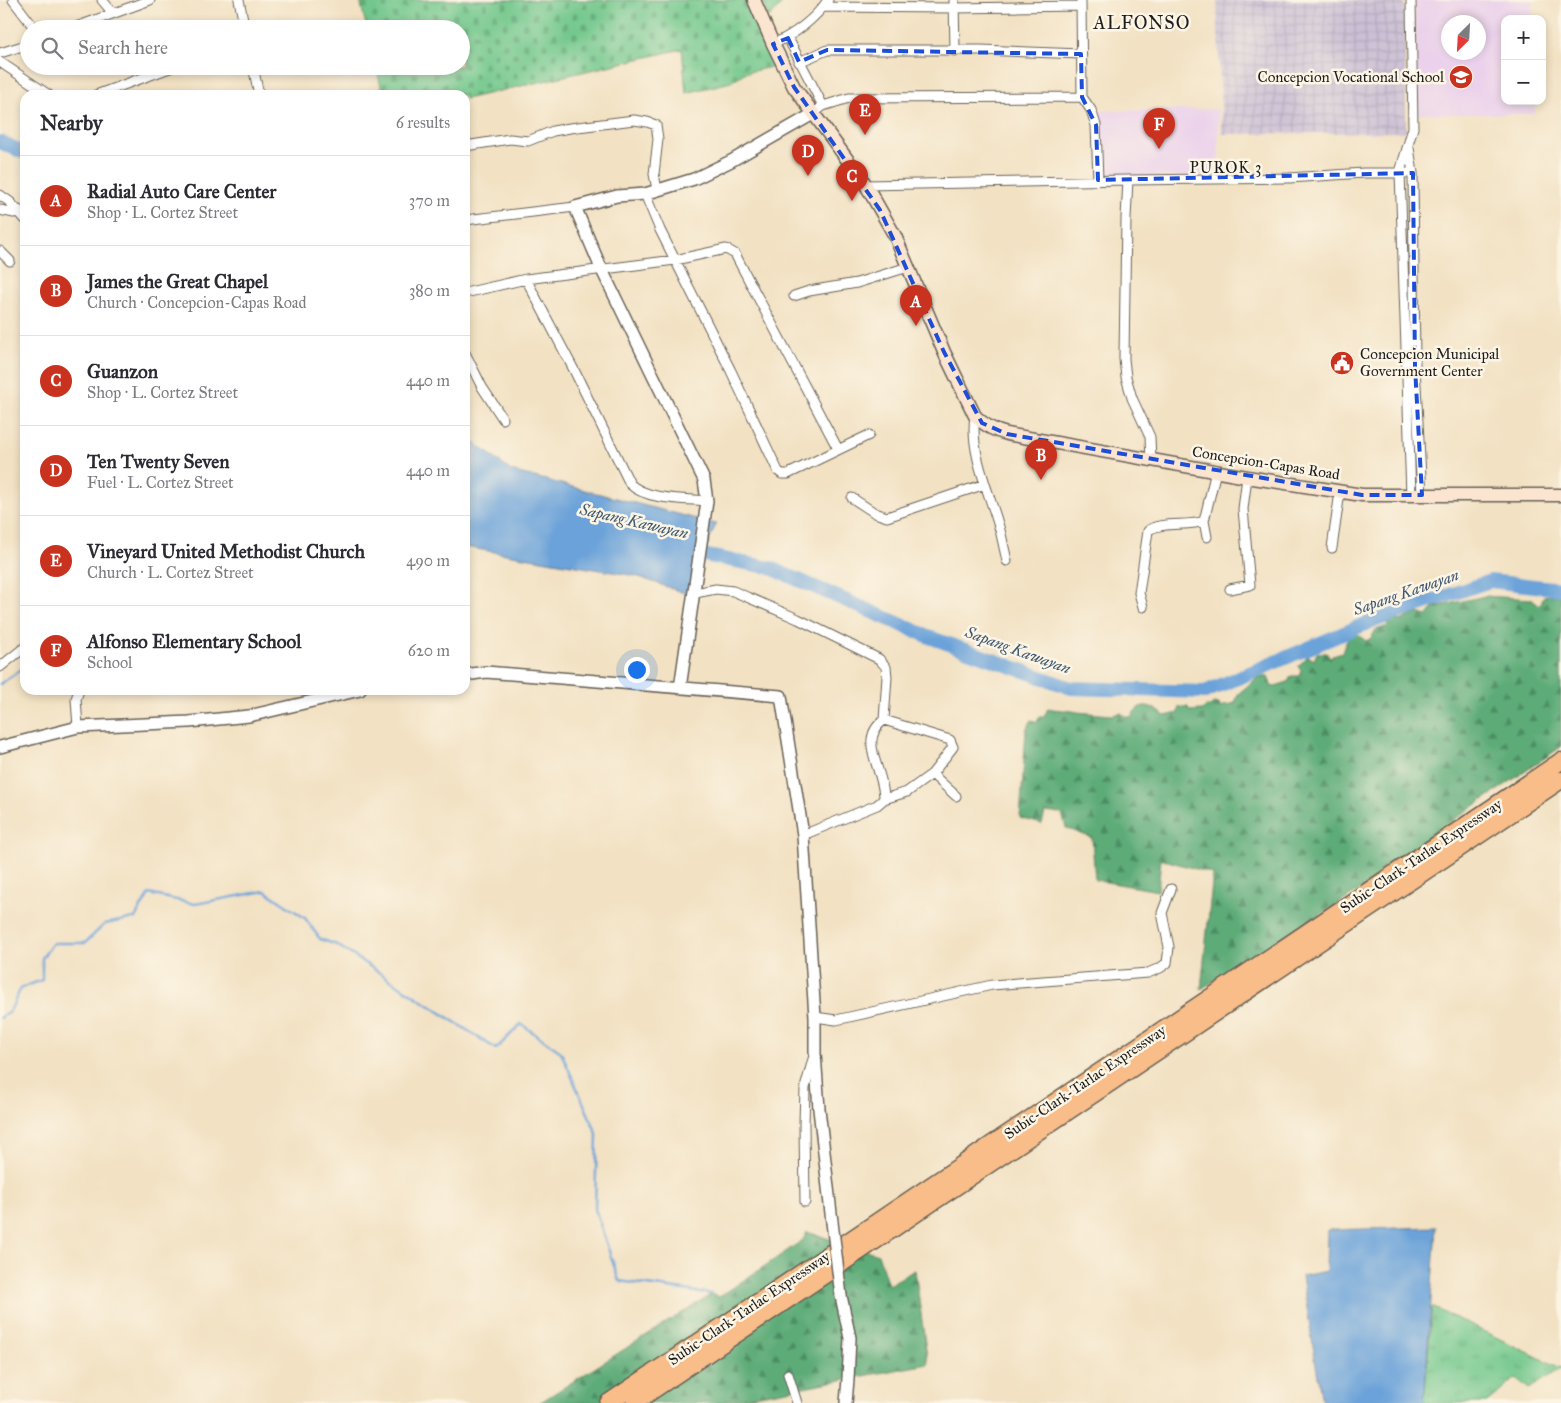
<!DOCTYPE html>
<html lang="en">
<head>
<meta charset="utf-8">
<style>
	:root { --surface:#fff; --page:#f2f2f3; --text:#2b2b33; --muted:#7c7c81; --line:#e1e1e2; --accent:#c8321e }
	body { margin:0; font-family:"IM FELL Great Primer",serif; background:var(--page); color:var(--text) }
	.controls { position:absolute; right:15px; top:15px; display:grid; overflow:hidden; border-radius:10px; box-shadow:0 2px 8px #0003 }
	.controls button { width:45px; height:45px; display:grid; place-items:center; padding:0; border:0; border-bottom:1px solid var(--line); background:var(--surface); color:var(--text); font:25px sans-serif }
	.compass { position:absolute; left:1441px; top:15px; width:45px; height:45px; border-radius:50%; background:var(--surface); box-shadow:0 2px 8px #0003; rotate:204deg }
	.you { position:absolute; left:636px; top:669px; width:18px; height:18px; margin:-12px; border:4px solid #fff; border-radius:50%; background:#1a73e8; box-shadow:0 0 0 8px #1a73e833 }
	.badge { display:grid; place-items:center; width:32px; height:32px; border-radius:50%; background:var(--accent); color:#fff; font-size:16px; font-weight:700 }
	.pin { position:absolute; translate:-50% -41px; filter:drop-shadow(0 1px 2px #0008) }
	.pin::after { content:''; position:absolute; top:26px; width:18px; height:15px; background:inherit; clip-path:polygon(0 0,100% 0,50% 100%) }
	.list { margin:0; padding:0; list-style:none }
	h2 { display:flex; justify-content:space-between; align-items:center; height:65px; margin:0; padding:0 20px; font-size:21px }
	h2 small { font-size:16px; font-weight:400; color:var(--muted) }
	.list li { display:grid; grid-template-columns:32px 1fr auto; gap:15px; align-items:center; box-sizing:border-box; height:90px; padding:0 20px; border-top:1px solid var(--line) }
	.list b { display:block; font-size:19px; white-space:nowrap }
	.list p { margin:0; font-size:16px; white-space:nowrap; color:var(--muted) }
	.list em { font-size:16px; font-style:normal; color:var(--muted) }
	.icon { flex:none; width:28px; height:28px; fill:none; stroke:currentColor; stroke-width:2; stroke-linecap:round; stroke-linejoin:round }
	.map { position:relative; flex:none; width:1561px; height:1403px; overflow:hidden }
	.search { position:absolute; background:var(--surface); box-shadow:0 2px 8px #0003; left:20px; top:20px; width:450px; height:55px; display:flex; align-items:center; gap:12px; box-sizing:border-box; padding:0 18px; border-radius:28px; color:var(--muted); font-size:19px }
	.panel { position:absolute; background:var(--surface); box-shadow:0 2px 8px #0003; left:20px; top:90px; width:450px; height:605px; border-radius:15px }
	.map>svg:first-child { display:block }
	.built { fill:#ebd1eb; fill-rule:evenodd }
	.industrial { fill:url(#industrial-grid) }
	.grass { fill:url(#grass-tufts); stroke:#477254 }
	.forest { fill:url(#forest-firs); stroke:#3c644a }
	.cemetery { fill:url(#cemetery-stones); stroke:#477254 }
	.water { fill:#6aa2d9; stroke:#435f7a }
	.lines { fill:none; stroke-linecap:round; stroke-linejoin:round }
	.stream { stroke:#6aa2d9; stroke-width:2.5 }
	.river { stroke:#6aa2d9; stroke-width:14 }
	.minor-casing { stroke:#676156; stroke-width:11 }
	.tertiary-casing { stroke:#676156; stroke-width:14 }
	.secondary-casing { stroke:#676156; stroke-width:15 }
	.motorway-casing { stroke:#676156; stroke-width:19 }
	.minor { stroke:#fff; stroke-width:9 }
	.tertiary { stroke:#fff; stroke-width:11 }
	.secondary { stroke:#fce5d0; stroke-width:12 }
	.motorway { stroke:#f8bd89; stroke-width:16 }
	.tertiary-bridge-casing { stroke:#676156; stroke-width:14; stroke-linecap:butt }
	.tertiary-bridge { stroke:#fff; stroke-width:11 }
	.marked { fill:none; stroke:#1d4ed8; stroke-width:4; stroke-dasharray:10 6; stroke-linejoin:round }
	.labels { text-anchor:middle; dominant-baseline:central; stroke-width:5; stroke-linejoin:round; paint-order:stroke }
	.poi-label { font-size:15px; fill:#1c1c1c; stroke:#fcf5e5; text-anchor:end }
	.street-label { font-size:15px; fill:#1c1c1c; stroke:#fcf5e5 }
	.neighbourhood-label { font-size:16px; letter-spacing:1px; fill:#1c1c1c; stroke:#fcf5e5 }
	.water-label { font-size:16px; font-style:italic; fill:#3f5871; stroke:#fcf5e5 }
	.quarter-label { font-size:18px; letter-spacing:1px; fill:#1c1c1c; stroke:#fcf5e5 }
</style>
</head>
<body>
<div class="map">
<svg width="1561" height="1403" viewBox="0 0 1561 1403">
	<defs>
		<pattern id="industrial-grid" width="8" height="8" patternUnits="userSpaceOnUse" patternTransform="scale(1.25)"><rect width="8" height="8" fill="#cbbfd5"/><path d="M0 4h8M4 0v8" fill="none" stroke="#aea4b6"/></pattern>
		<pattern id="grass-tufts" width="24" height="20" patternUnits="userSpaceOnUse" patternTransform="scale(1.25)"><rect width="24" height="20" fill="#72c78c"/><path d="M3 7l-1-3M5 7V3M7 7l1-3M15 17l-1-3M17 17v-4M19 17l1-3" fill="none" stroke="#62aa78"/></pattern>
		<pattern id="forest-firs" width="22" height="20" patternUnits="userSpaceOnUse" patternTransform="scale(1.25)"><rect width="22" height="20" fill="#5dac78"/><path d="M5 1l3.5 6h-7zM16 11l3.5 6h-7z" fill="#4c8b62"/></pattern>
		<pattern id="cemetery-stones" width="16" height="16" patternUnits="userSpaceOnUse" patternTransform="scale(1.25)"><rect width="16" height="16" fill="#72c78c"/><path d="M2 7V4a2 2 0 0 1 4 0v3zM10 15v-3a2 2 0 0 1 4 0v3z" fill="#62aa78"/></pattern>
	</defs>
	<rect width="100%" height="100%" fill="#fcf5e5"/>
	<filter id="ink" filterUnits="userSpaceOnUse"><feTurbulence type="fractalNoise" baseFrequency=".02" numOctaves="2"/><feDisplacementMap in="SourceGraphic" scale="10" xChannelSelector="R" yChannelSelector="G"/><feConvolveMatrix kernelMatrix="1 2 1 2 8 2 1 2 1" color-interpolation-filters="sRGB"/></filter>
	<filter id="wash" filterUnits="userSpaceOnUse"><feTurbulence type="fractalNoise" baseFrequency=".0096" numOctaves="4" result="noise"/><feDisplacementMap in="SourceGraphic" scale="20" xChannelSelector="R" yChannelSelector="G"/><feGaussianBlur stdDeviation="1.12" result="paint"/><feColorMatrix in="noise" values="0 0 0 0 0 0 0 0 0 0 0 0 0 0 0 0 0 1.4 0 .05"/><feComposite in="paint" operator="in"/></filter>
	<g filter="url(#wash)">
		<rect width="100%" height="100%" fill="#f2e1c2"/>
		<!-- built -->
		<path class="built" d="M1415,0H1533V19H1505V101H1535V114H1417ZM1448,22H1478V52H1448Z
			M1218,109L1219,175L1100,177L1098,111Z"/>
		<!-- industrial -->
		<path class="industrial" d="M1217,0H1404L1406,132L1222,134Z"/>
		<!-- grass -->
		<path class="grass" d="M1432,1307L1561,1368V1369L1529,1389L1516,1378L1487,1403H1424Z"/>
		<!-- forest -->
		<path class="forest" d="M1561,594V747L1380,870L1378,879L1201,989L1213,874L1161,859L1158,891L1095,880L1092,838L1066,828L1062,814L1045,812L1042,824L1020,818L1026,730L1030,721L1037,722L1039,717H1044L1048,708C1055,710 1071,710 1077,712L1111,715L1121,713L1126,717H1131C1140,699 1153,706 1165,716L1178,713L1179,707H1188L1189,711L1202,710L1207,706L1211,707L1213,703L1219,704L1220,707L1235,703L1238,694L1258,677H1268L1272,687L1288,682L1291,676H1299L1301,671L1298,666L1308,656L1314,660L1317,653H1327L1330,659L1333,655L1342,652L1350,633L1354,632L1366,641L1371,638L1376,630L1388,626L1389,619L1396,616L1400,621L1418,613L1427,616L1435,607L1485,596L1532,599L1540,605L1544,596Z
			M807,1232L878,1254L888,1285L915,1270L928,1364L717,1403H539L712,1294L719,1297L803,1240Z"/>
		<!-- cemetery -->
		<path class="cemetery" d="M360,0H746L776,66L744,73L731,82L686,93L682,49L465,99V95H383L376,66H461V29H367Z
			M761,0H785L769,18Z"/>
		<!-- water -->
		<path class="water" d="M465,435L511,471L716,524L687,594L636,576L465,547Z
			M1436,1227L1424,1403H1322L1302,1276L1326,1271L1327,1230Z"/>
		<g class="lines">
			<!-- stream -->
			<path class="stream" d="M0,684L25,667
				M0,1018L10,1011L21,988L42,980V958L53,943H85L105,924L135,918L149,894L195,904L265,891L305,918L320,939L337,945L496,1049L521,1024L561,1052L597,1134L595,1209L619,1281L712,1294"/>
			<!-- river -->
			<path class="river" d="M0,142L25,153
				M688,552L771,568L932,638L1071,688L1205,692L1365,624L1490,581L1561,589"/>
		</g>
	</g>
	<g filter="url(#ink)">
		<g class="lines">
			<!-- minor casing -->
			<g class="minor-casing">
				<path id="minor" d="M13,0L35,29
					M102,0L113,13
					M239,0L245,29
					M954,0L955,51
					M1081,0L1082,97L1091,110L1096,125L1098,180
					M823,7L954,8L1081,6
					M71,29L150,0
					M788,38L823,106
					M773,44C794,35 815,19 828,0
					M0,53L29,44
					M0,62L49,95
					M799,62L827,50H981L1081,54
					M253,66L259,95
					M96,95L175,66
					M813,114L823,106L849,98L1082,97
					M465,146L510,139L528,141L553,131L570,128L634,120L647,122L656,125L658,139L654,174L657,190
					M1409,148L1413,173L1415,367L1422,495
					M1128,180L1126,218L1124,359L1126,377L1132,398L1150,437L1151,461
					M866,185L1128,180L1289,178L1364,173H1413
					M645,194L660,230L731,371L778,471L782,474H788L869,435
					M0,195L10,202L25,219
					M0,210L14,213L19,210
					M465,220L575,207
					M0,251L10,261
					M526,279L574,370L630,484C646,500 685,499 707,501
					M465,293L526,279L675,260L726,249L735,254L838,449
					M794,296L809,291L857,283L908,267
					M465,353L482,387L503,419
					M975,416C969,454 992,498 1001,534C1003,543 1005,552 1007,561
					M1411,495L1400,172L1413,128L1411,0
					M852,498L875,513L887,517L985,484
					M1204,521L1207,537
					M1332,548L1340,492
					M1230,589L1250,585L1243,509L1247,477
					M695,593L716,589L733,591L798,619L879,659L886,667L887,677L884,720
					M1143,607L1139,593L1148,531C1159,521 1189,527 1204,521L1216,471
					M0,667L25,647
					M78,727L76,699L79,690
					M884,799L907,792L932,774
					M803,835L877,805L884,799C885,770 856,741 884,720L950,740L953,747L932,774L956,796
					M815,1017L836,1020L992,985L1148,973L1160,968L1167,963L1169,947L1162,913L1171,889
					M805,1202L804,1124L805,1088L813,1059
					M788,1374L797,1403"/>
			</g>
			<!-- tertiary casing -->
			<g class="tertiary-casing">
				<path id="tertiary" d="M465,675L486,672L781,696L803,835L815,1017V1054L819,1109L832,1222
					M680,688L705,515L707,501L704,480L601,268L575,207L617,196L645,194L694,179L731,161L813,114
					M0,747L78,727L189,722L249,716L360,690
					M841,1296L850,1338L848,1379L846,1403"/>
			</g>
			<!-- secondary casing -->
			<g class="secondary-casing">
				<path id="secondary" d="M754,0L773,44L794,87L866,185L895,236L944,352L975,416C985,426 994,431 1007,434L1247,477L1362,495H1561"/>
			</g>
			<!-- motorway casing -->
			<g class="motorway-casing">
				<path id="motorway" d="M608,1403L1561,761
					M634,1403L1561,780"/>
			</g>
			<!-- minor -->
			<use href="#minor" class="minor"/>
			<!-- tertiary -->
			<use href="#tertiary" class="tertiary"/>
			<!-- secondary -->
			<use href="#secondary" class="secondary"/>
			<!-- motorway -->
			<use href="#motorway" class="motorway"/>
			<!-- tertiary-bridge casing -->
			<g class="tertiary-bridge-casing">
				<path id="tertiary-bridge" d="M832,1222L841,1296"/>
			</g>
			<!-- tertiary-bridge -->
			<use href="#tertiary-bridge" class="tertiary-bridge"/>
		</g>
	</g>
	<!-- marked area -->
	<path class="marked" d="M788,38L799,62L827,50L1081,54L1082,97L1096,125L1098,180L1413,173L1415,367L1422,495H1362L1007,434L982,423L944,352L880,210L794,87L773,44Z"/>
	<!-- icons -->
	<defs>
		<g id="school-disc" transform="scale(1.25)"><circle r="9.5" fill="#c8321e" stroke="#fcf5e5"/><path d="M0-5L7-2L0 1L-7-2ZM-4 1L0 2.5L4 1V4Q0 6-4 4Z" fill="#fff"/></g>
		<g id="civic-disc" transform="scale(1.25)"><circle r="9.5" fill="#c8321e" stroke="#fcf5e5"/><path d="M-.6-6.5H3V-4.5H.6V-3L4-1V1h2V6H-6V1h2V-1L-.6-3ZM-1.2 2.5V6h2.4V2.5Z" fill="#fff"/></g>
	</defs>
	<g fill-rule="evenodd">
		<use href="#school-disc" x="1461" y="77"/>
		<use href="#civic-disc" x="1342" y="363"/>
	</g>
	<g class="labels">
		<!-- poi labels -->
		<g class="poi-label">
			<text x="1444" y="77">Concepcion Vocational School</text>
			<text x="1360" y="354" text-anchor="start">Concepcion Municipal<tspan x="1360" dy="17">Government Center</tspan></text>
		</g>
		<!-- street labels -->
		<g class="street-label">
			<text transform="translate(1266 463) rotate(9)">Concepcion-Capas Road</text>
			<text transform="translate(1421 856) rotate(-34)">Subic-Clark-Tarlac Expressway</text>
			<text transform="translate(1085 1082) rotate(-34)">Subic-Clark-Tarlac Expressway</text>
			<text transform="translate(749 1308) rotate(-34)">Subic-Clark-Tarlac Expressway</text>
		</g>
		<!-- neighbourhood labels -->
		<g class="neighbourhood-label">
			<text x="1226" y="167">PUROK 3</text>
		</g>
		<!-- water labels -->
		<g class="water-label">
			<text transform="translate(634 521) rotate(13)">Sapang Kawayan</text>
			<text transform="translate(1406 592) rotate(-19)">Sapang Kawayan</text>
			<text transform="translate(1018 650) rotate(20)">Sapang Kawayan</text>
		</g>
		<!-- quarter labels -->
		<g class="quarter-label">
			<text x="1142" y="23">ALFONSO</text>
		</g>
	</g>
</svg>
<div class="controls">
<button>+</button>
<button>−</button>
</div>
<svg class="compass" viewBox="-18 -18 36 36"><path d="M0-13l5 13h-10z" fill="#e53935"/><path d="M0 13l5-13h-10z" fill="#7c7c81"/></svg>
<div class="you"></div>
<div class="pin badge" style="left:916px;top:326px">A</div>
<div class="pin badge" style="left:1041px;top:480px">B</div>
<div class="pin badge" style="left:852px;top:201px">C</div>
<div class="pin badge" style="left:808px;top:176px">D</div>
<div class="pin badge" style="left:865px;top:135px">E</div>
<div class="pin badge" style="left:1159px;top:149px">F</div>
<div class="search"><svg class="icon" aria-label="search" viewBox="0 0 24 24"><circle cx="10" cy="10" r="6"/><path d="M15 15l6 6"/></svg>Search here</div>
<section class="panel">
<h2>Nearby<small>6 results</small></h2>
<ul class="list">
<li><span class="badge">A</span><div><b>Radial Auto Care Center</b><p>Shop · L. Cortez Street</p></div><em>370 m</em></li>
<li><span class="badge">B</span><div><b>James the Great Chapel</b><p>Church · Concepcion-Capas Road</p></div><em>380 m</em></li>
<li><span class="badge">C</span><div><b>Guanzon</b><p>Shop · L. Cortez Street</p></div><em>440 m</em></li>
<li><span class="badge">D</span><div><b>Ten Twenty Seven</b><p>Fuel · L. Cortez Street</p></div><em>440 m</em></li>
<li><span class="badge">E</span><div><b>Vineyard United Methodist Church</b><p>Church · L. Cortez Street</p></div><em>490 m</em></li>
<li><span class="badge">F</span><div><b>Alfonso Elementary School</b><p>School</p></div><em>620 m</em></li>
</ul>
</section>
</div>
</body>
</html>
